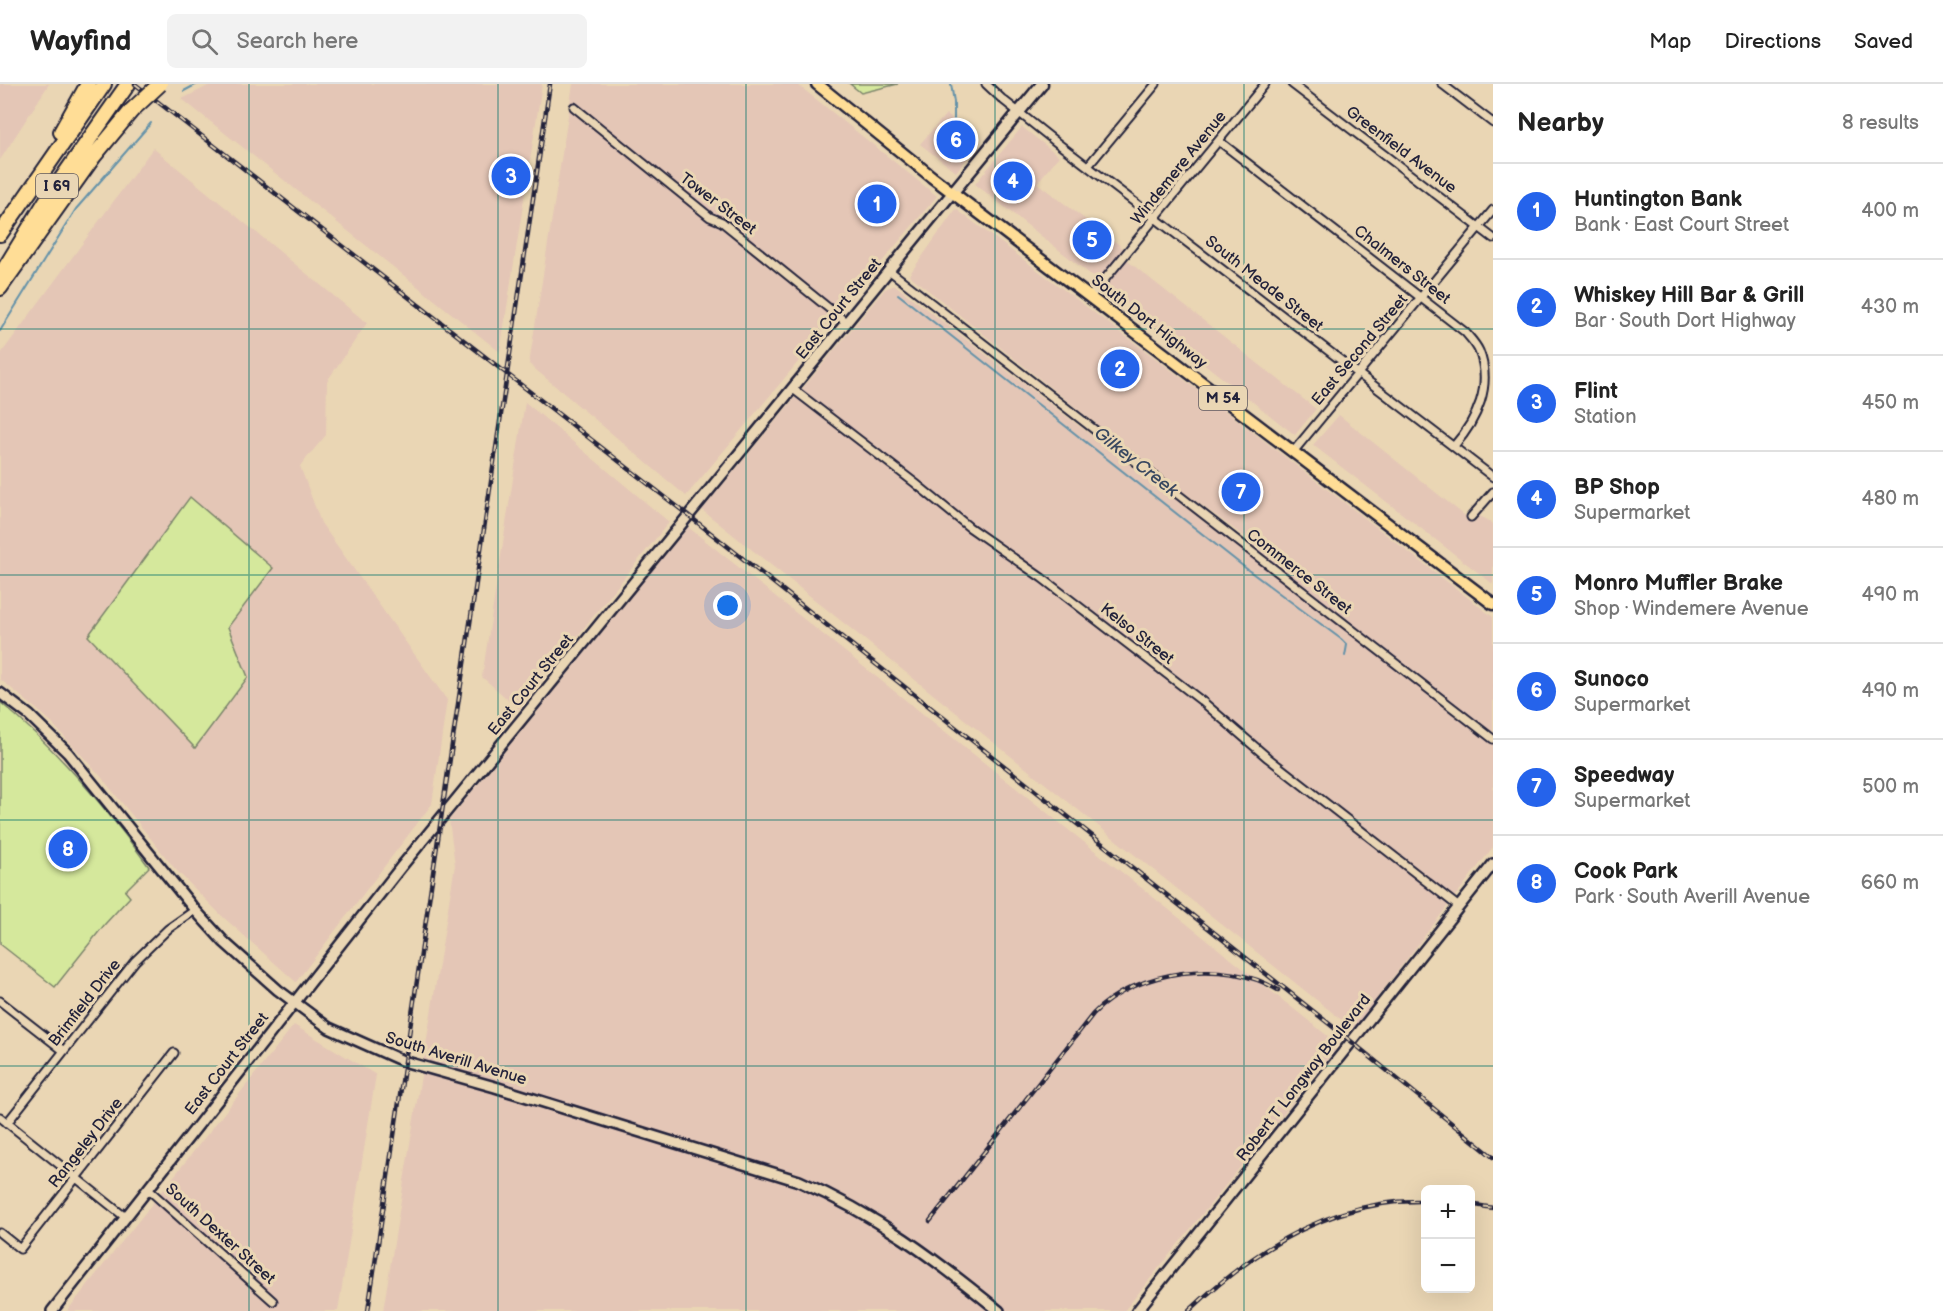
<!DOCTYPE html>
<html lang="en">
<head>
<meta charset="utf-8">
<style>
	:root { --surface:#fff; --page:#f2f2f2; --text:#222; --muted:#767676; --line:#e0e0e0; --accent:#2563eb }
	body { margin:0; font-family:"Balsamiq Sans",sans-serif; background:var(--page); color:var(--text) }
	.controls { position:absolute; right:18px; bottom:18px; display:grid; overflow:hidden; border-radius:9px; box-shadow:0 6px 24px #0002 }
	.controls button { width:54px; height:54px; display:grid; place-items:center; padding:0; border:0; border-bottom:2px solid var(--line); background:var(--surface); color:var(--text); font:30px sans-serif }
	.you { position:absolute; left:728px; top:522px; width:21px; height:21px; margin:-15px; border:4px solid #fff; border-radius:50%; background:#1a73e8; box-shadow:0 0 0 9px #1a73e833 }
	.badge { display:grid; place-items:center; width:39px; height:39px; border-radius:50%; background:var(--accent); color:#fff; font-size:20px; font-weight:700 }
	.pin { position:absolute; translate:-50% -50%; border:3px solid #fff; box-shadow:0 2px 6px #0006 }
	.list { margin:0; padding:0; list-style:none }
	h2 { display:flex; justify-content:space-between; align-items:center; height:78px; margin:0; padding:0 24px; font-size:26px }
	h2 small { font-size:20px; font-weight:400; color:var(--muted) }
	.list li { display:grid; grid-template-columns:39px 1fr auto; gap:18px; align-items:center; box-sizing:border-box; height:96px; padding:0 24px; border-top:2px solid var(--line) }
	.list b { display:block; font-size:22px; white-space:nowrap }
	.list p { margin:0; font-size:20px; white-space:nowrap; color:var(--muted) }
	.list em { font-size:20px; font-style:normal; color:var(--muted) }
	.icon { flex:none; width:33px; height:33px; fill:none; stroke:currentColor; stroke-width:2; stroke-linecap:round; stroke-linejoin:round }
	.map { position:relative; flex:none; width:1493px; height:1227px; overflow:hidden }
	header { display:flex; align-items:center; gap:36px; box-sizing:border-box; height:84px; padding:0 30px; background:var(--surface); border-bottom:2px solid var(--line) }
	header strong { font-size:28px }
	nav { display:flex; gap:33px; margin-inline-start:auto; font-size:21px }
	.search { width:420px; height:54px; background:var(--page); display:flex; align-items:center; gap:15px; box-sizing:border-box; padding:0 21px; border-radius:9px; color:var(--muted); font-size:22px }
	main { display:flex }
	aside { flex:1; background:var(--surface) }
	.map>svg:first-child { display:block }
	.built { fill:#e4c6b6 }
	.green { fill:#d5e89c; stroke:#7c856c; stroke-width:1.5 }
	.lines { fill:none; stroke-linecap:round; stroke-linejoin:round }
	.stream { stroke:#6592a9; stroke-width:2 }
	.minor-casing { stroke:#22223b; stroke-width:11 }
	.tertiary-casing { stroke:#22223b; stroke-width:14 }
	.secondary-casing { stroke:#22223b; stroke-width:15 }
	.primary-casing { stroke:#22223b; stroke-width:15 }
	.motorway-casing { stroke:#22223b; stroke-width:18 }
	.minor { stroke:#ead6b4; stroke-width:7 }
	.tertiary { stroke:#ead6b4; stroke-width:9 }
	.secondary { stroke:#ead6b4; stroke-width:10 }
	.primary { stroke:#ffdd96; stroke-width:10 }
	.motorway { stroke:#ffdd96; stroke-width:14 }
	.rail-casing { stroke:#22223b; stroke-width:4.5 }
	.rail { stroke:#ead6b4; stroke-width:2; stroke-dasharray:7; stroke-linecap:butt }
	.motorway-bridge-casing { stroke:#22223b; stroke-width:18; stroke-linecap:butt }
	.motorway-bridge { stroke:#ffdd96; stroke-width:14 }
	.grid { fill:none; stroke:#0f766e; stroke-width:1.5; stroke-opacity:0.55 }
	.labels { text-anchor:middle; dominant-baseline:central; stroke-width:6; stroke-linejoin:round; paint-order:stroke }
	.shield { fill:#ead6b4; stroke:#5e585f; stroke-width:1.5 }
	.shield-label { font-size:15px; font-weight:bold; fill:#22223b }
	.street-label { font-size:16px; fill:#22223b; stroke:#ead6b4 }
	.water-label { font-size:18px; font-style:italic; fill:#384760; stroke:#ead6b4 }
</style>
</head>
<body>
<header>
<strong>Wayfind</strong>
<div class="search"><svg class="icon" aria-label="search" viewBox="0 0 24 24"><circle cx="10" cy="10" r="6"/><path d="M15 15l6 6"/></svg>Search here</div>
<nav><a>Map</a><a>Directions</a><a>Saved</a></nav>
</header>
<main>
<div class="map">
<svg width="1493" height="1227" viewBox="0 0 1493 1227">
	<rect width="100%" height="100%" fill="#ead6b4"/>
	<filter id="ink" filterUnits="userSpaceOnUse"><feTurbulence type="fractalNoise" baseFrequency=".0167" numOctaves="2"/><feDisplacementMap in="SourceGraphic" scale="12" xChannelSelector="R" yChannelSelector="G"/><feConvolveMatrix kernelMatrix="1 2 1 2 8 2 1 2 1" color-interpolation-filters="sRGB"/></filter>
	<g filter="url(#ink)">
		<!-- built -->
		<path class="built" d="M0,0H49L0,76Z
			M212,0H542L500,268L182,15Z
			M573,0H797L937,112L686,412L529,280Z
			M946,30L981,58L956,88L920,60Z
			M1022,43L1059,72L1037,99L1122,163L1129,178L1316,325L1295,351L975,100Z
			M153,64L367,239L327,297L326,351L300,382L321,439L447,616L432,720L296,898L222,832L176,786L98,689L46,633L0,595V271Z
			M956,125L1219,322L1493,533V763L1353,945L702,426L885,205L895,201L1241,466L1249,456L1162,392L909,191Z
			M525,318L669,438L519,625L482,593Z
			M1339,331L1474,439L1480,432L1493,440V500L1313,361Z
			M688,443L1339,961L1124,1227H383L455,781L449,736Z
			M294,941L376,991L338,1227H67Z"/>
		<!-- green -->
		<path class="green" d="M850,0H898L861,9Z
			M190,413L273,484L228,543L248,593L195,664L88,552Z
			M0,618C58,666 105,722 149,783L125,807L130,813L105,840L55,903L0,860Z"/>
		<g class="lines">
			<!-- stream -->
			<path class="stream" d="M951,0L954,18V39
				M184,7L197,0
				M898,210L1248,486L1341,555L1347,561L1345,572
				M0,247L76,125L151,39"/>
			<!-- minor casing -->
			<g class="minor-casing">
				<path id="minor" d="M986,0L1002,15L1056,58L1493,393
					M1292,0L1493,154
					M1442,0L1493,39
					M574,23L710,133L722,138L847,239
					M1219,57L1465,248C1470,254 1476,260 1479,267C1493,301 1477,336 1454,362
					M1088,82L1156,0
					M890,187L1493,655
					M1091,212L1265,0
					M793,305L915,399L969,443L1042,494L1203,618L1268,674L1459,823
					M1293,368L1493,126
					M1471,433L1493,408
					M0,917L64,967
					M0,1033L125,1133
					M7,1039L135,877L168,845L195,826
					M148,1105L273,1217
					M0,1149L20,1165L174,969"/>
			</g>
			<!-- tertiary casing -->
			<g class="tertiary-casing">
				<path id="tertiary" d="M0,609L29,631L68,669L195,826L224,858L278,906L329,944L403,977L495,1003L799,1097C877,1131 934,1174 999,1227
					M52,1227L401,783L953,108
					M1137,1227L1493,780"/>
			</g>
			<!-- secondary casing -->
			<g class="secondary-casing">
				<path id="secondary" d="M953,108L1042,0"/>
			</g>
			<!-- primary casing -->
			<g class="primary-casing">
				<path id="primary" d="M817,0L932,93L1493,520"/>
			</g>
			<!-- motorway casing -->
			<g class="motorway-casing">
				<path id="motorway" d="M61,48L88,0
					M0,150L104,0
					M0,192L46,117L128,0
					M0,204L94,72L132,26"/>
			</g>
			<!-- minor -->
			<use href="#minor" class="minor"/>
			<!-- tertiary -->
			<use href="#tertiary" class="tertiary"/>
			<!-- secondary -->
			<use href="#secondary" class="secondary"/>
			<!-- primary -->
			<use href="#primary" class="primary"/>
			<!-- motorway -->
			<use href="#motorway" class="motorway"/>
			<!-- rail casing -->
			<g class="rail-casing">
				<path id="rail" d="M135,0L688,431L1352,958L1493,1073
					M1470,1120L1493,1124
					M930,1137L1093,930C1135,886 1225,873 1278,906
					M368,1227L550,0
					M1189,1227C1253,1166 1334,1114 1426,1117"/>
			</g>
			<!-- rail -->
			<use href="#rail" class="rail"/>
			<!-- motorway-bridge casing -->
			<g class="motorway-bridge-casing">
				<path id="motorway-bridge" d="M132,26L160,0"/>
			</g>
			<!-- motorway-bridge -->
			<use href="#motorway-bridge" class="motorway-bridge"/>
		</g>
	</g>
	<!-- grid -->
	<path class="grid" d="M249,0V1227M498,0V1227M746,0V1227M995,0V1227M1244,0V1227M0,245H1493M0,491H1493M0,736H1493M0,982H1493"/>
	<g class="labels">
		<!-- shield labels -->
		<g class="shield">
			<rect x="36" y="90" width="42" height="24" rx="4.5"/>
			<rect x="1199" y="302" width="48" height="24" rx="4.5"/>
		</g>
		<g class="shield-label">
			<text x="57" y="102">I 69</text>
			<text x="1223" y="314">M 54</text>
		</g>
		<!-- street labels -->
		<g class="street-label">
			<text transform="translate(1401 66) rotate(37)">Greenfield Avenue</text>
			<text transform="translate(1179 84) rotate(-51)">Windemere Avenue</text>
			<text transform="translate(718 120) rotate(37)">Tower Street</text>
			<text transform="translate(1402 181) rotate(38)">Chalmers Street</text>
			<text transform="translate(1264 200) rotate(38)">South Meade Street</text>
			<text transform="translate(839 225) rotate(-51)">East Court Street</text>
			<text transform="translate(1149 238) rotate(38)">South Dort Highway</text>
			<text transform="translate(1360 266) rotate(-50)">East Second Street</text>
			<text transform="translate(1299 488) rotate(38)">Commerce Street</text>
			<text transform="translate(1137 550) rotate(38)">Kelso Street</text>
			<text transform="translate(531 601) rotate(-51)">East Court Street</text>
			<text transform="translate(85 919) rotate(-52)">Brimfield Drive</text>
			<text transform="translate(456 975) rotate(17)">South Averill Avenue</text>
			<text transform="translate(227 980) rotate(-52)">East Court Street</text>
			<text transform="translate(1304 994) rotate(-52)">Robert T Longway Boulevard</text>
			<text transform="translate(86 1059) rotate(-52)">Rangeley Drive</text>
			<text transform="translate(220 1150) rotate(42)">South Dexter Street</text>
		</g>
		<!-- water labels -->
		<g class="water-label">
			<text transform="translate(1136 378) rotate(38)">Gilkey Creek</text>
		</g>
	</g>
</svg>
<div class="controls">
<button>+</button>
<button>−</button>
</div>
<div class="you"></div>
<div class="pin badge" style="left:877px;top:120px">1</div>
<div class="pin badge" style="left:1120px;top:285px">2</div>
<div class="pin badge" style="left:511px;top:92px">3</div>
<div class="pin badge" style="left:1013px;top:97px">4</div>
<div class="pin badge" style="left:1092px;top:156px">5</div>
<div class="pin badge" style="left:956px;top:56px">6</div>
<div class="pin badge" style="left:1241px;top:408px">7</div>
<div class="pin badge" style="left:68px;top:765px">8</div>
</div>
<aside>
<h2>Nearby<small>8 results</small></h2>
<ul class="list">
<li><span class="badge">1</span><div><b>Huntington Bank</b><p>Bank · East Court Street</p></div><em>400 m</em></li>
<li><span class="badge">2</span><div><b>Whiskey Hill Bar &amp; Grill</b><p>Bar · South Dort Highway</p></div><em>430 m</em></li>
<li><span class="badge">3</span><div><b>Flint</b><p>Station</p></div><em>450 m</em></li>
<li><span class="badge">4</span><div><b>BP Shop</b><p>Supermarket</p></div><em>480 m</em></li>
<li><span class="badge">5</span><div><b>Monro Muffler Brake</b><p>Shop · Windemere Avenue</p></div><em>490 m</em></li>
<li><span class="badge">6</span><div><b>Sunoco</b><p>Supermarket</p></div><em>490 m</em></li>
<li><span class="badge">7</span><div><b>Speedway</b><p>Supermarket</p></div><em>500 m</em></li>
<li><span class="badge">8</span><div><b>Cook Park</b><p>Park · South Averill Avenue</p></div><em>660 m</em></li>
</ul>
</aside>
</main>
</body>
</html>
